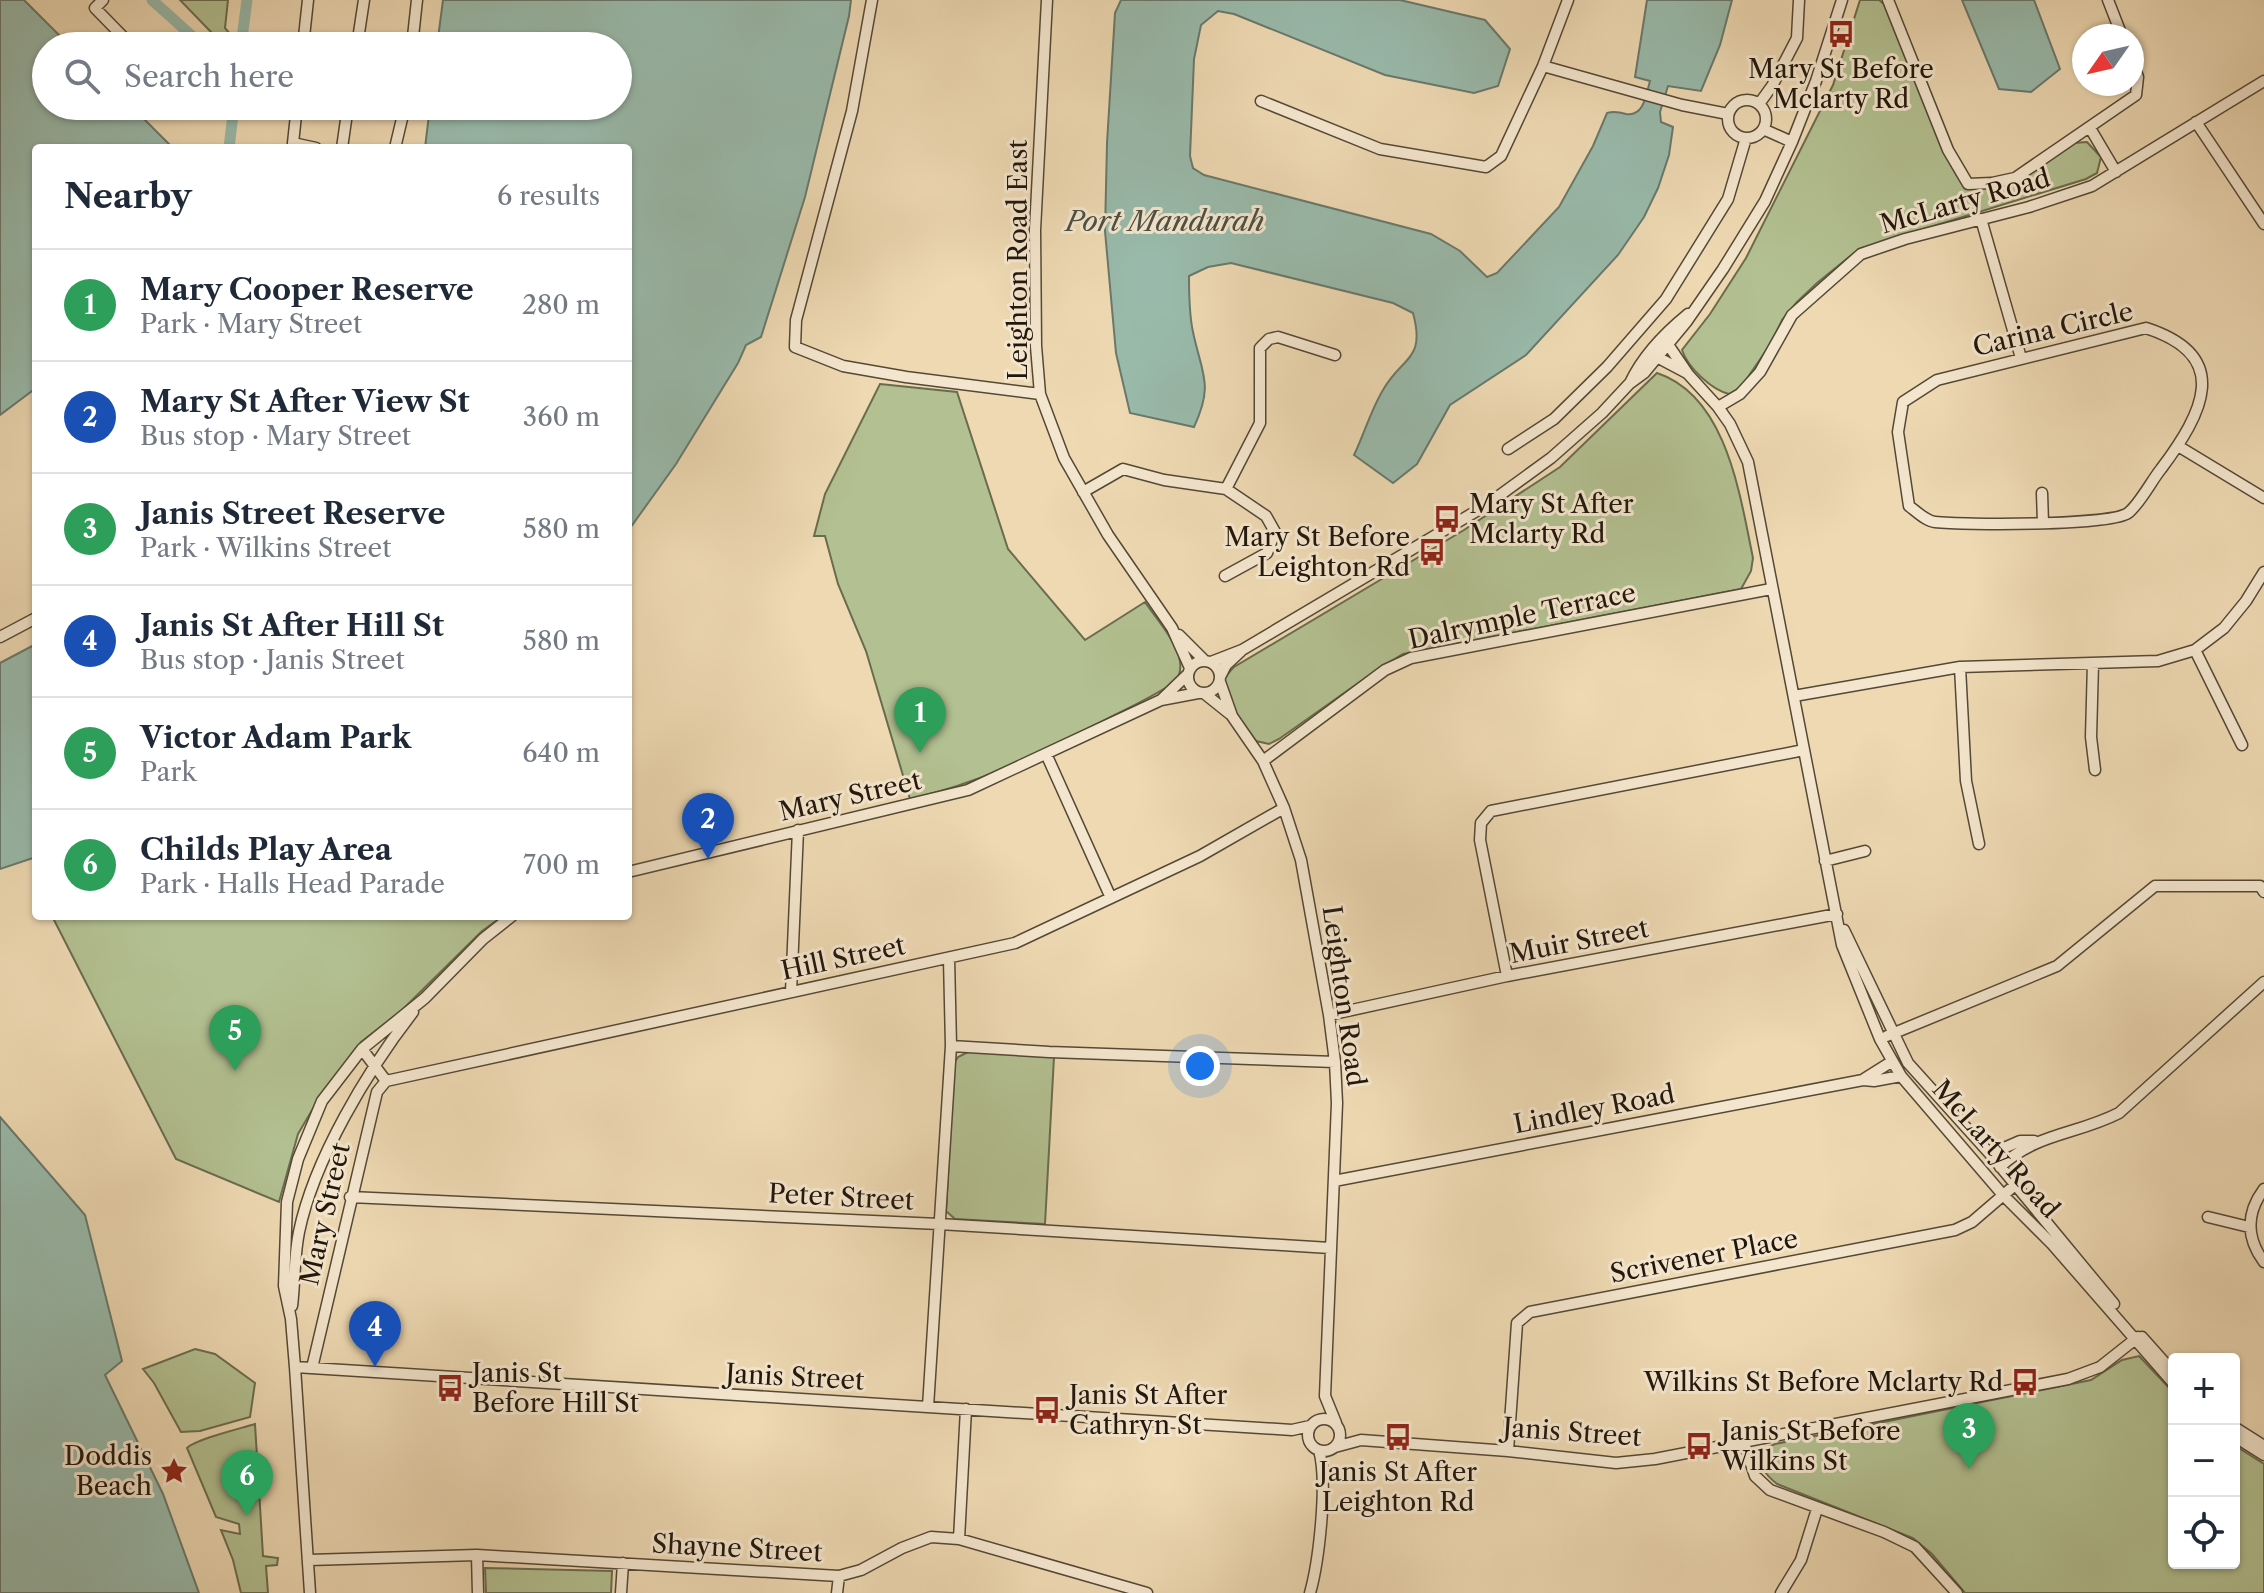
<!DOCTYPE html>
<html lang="en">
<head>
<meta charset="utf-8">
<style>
	:root { --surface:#fff; --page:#f6f6f7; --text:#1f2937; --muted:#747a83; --line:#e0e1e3; --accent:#0f766e }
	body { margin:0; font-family:"Libre Caslon Text",serif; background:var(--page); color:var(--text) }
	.controls { position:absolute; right:24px; bottom:24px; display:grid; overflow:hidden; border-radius:8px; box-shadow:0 2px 6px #0004 }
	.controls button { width:72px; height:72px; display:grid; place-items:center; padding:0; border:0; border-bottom:2px solid var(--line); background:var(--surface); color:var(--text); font:40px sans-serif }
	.compass { position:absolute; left:2072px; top:24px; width:72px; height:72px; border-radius:50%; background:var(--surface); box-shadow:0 2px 6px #0004; rotate:236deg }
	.you { position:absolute; left:1200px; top:1066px; width:28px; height:28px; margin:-20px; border:6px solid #fff; border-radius:50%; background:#1a73e8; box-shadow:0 0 0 12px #1a73e833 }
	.badge { display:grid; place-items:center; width:52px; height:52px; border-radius:50%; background:var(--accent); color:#fff; font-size:26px; font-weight:700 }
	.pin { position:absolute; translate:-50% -66px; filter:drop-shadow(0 2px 4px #0008) }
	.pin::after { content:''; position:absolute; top:42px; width:28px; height:24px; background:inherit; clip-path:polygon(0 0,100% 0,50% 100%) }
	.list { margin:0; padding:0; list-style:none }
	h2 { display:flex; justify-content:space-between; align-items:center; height:104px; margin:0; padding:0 32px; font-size:34px }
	h2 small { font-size:26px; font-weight:400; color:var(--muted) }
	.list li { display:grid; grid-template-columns:52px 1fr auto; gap:24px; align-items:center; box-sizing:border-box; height:112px; padding:0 32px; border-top:2px solid var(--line) }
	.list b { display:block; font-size:30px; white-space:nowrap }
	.list p { margin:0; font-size:26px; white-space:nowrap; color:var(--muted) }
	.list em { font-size:26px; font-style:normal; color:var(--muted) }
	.icon { flex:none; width:44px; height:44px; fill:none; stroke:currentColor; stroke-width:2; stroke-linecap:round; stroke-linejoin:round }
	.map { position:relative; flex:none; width:2264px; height:1593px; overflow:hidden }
	.search { position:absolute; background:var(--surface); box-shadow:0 2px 6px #0004; left:32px; top:32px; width:600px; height:88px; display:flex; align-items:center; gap:20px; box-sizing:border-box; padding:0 28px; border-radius:44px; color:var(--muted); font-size:30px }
	.panel { position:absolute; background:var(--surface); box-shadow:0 2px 6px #0004; left:32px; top:144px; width:600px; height:776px; border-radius:8px }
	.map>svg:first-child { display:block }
	.green { fill:#b3c091; stroke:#6a6c4e; stroke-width:2 }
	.water { fill:#99baab; stroke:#69796b; stroke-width:2 }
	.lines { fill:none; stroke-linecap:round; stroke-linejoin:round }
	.canal { stroke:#99baab; stroke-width:11 }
	.minor-casing { stroke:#544836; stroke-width:13 }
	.minor { stroke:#f4e6ce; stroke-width:10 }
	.labels { text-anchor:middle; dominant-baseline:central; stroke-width:6; stroke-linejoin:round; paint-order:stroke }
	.poi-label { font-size:26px; fill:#21170c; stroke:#f4e6ce; text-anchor:start }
	.street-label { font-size:26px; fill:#21170c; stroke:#f4e6ce }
	.water-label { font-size:28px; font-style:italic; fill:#4b5044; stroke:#f4e6ce }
</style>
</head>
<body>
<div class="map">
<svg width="2264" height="1593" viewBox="0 0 2264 1593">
	<rect width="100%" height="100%" fill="#eed9b3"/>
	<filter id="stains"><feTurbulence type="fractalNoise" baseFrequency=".0025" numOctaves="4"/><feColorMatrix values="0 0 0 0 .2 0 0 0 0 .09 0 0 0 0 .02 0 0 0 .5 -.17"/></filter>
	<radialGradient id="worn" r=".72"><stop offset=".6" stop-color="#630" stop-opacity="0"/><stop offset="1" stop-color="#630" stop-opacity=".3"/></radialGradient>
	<!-- green -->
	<path class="green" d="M180,0H228L225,28L230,34L229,42L220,46L216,43L213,34Z
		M1860,0H1879L1884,4L1944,152L1957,176L1969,188L2013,184L2073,143L2087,142L2101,157L2097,173L2086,179L1859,249L1817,283L1797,302L1782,320L1772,342L1741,387L1729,394C1712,390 1688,368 1682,350L1710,314L1746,258L1833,85Z
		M1657,373C1727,396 1740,496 1753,558L1751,571L1741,589L1403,654L1378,669L1279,739L1269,744L1256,741C1247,728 1222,699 1224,683C1224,676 1230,672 1234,667L1464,530L1560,467Z
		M880,384L957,392L1008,549L1085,640L1145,602C1158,622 1194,658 1175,682C1151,698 1124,710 1099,723C1037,755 977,784 910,799L866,651L838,584L825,536H814L825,494Z
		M52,916H503L482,931L401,1011L361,1042L318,1100L298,1134L279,1202L176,1159Z
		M970,1051L1054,1057L1045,1224L955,1219L946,1211L954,1063L958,1057Z
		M195,1349L215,1354L255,1383L250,1417L200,1431L181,1432L154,1383L143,1369Z
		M2139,1356L2174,1393V1563H2234V1445L2264,1464V1593H1965L1932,1554L1913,1538L1777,1484C1766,1475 1757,1466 1762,1450L1775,1444L2091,1380L2122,1360Z
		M255,1424L263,1556L278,1558L277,1565L266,1566L268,1593H241L233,1560L221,1530L240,1534L239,1524L216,1517L187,1448C196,1439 239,1429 255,1424Z
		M485,1568L612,1571L611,1593H486Z"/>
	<!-- water -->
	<path class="water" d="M0,0H24L70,46H46V106H131L173,148H36V388L0,415Z
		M443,0H851L849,16L805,197L761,337L746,345L738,363L676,464L628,531V148H425L430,106H618V46H437Z
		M1121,0H1400L1485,20L1510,49L1498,86L1474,93L1385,75L1234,14L1218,11L1201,25L1194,59L1190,156L1193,168L1204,175L1431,234L1460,251L1487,277L1497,273L1559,207L1593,146L1607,113C1614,111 1619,112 1626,114C1644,117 1646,95 1650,81L1635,77L1647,0H1732L1720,45L1701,91L1668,86L1660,112L1661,122L1673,127L1669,155L1658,188L1644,217L1618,255L1526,355L1450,405L1417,464L1393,483L1354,455C1364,434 1371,410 1383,390C1402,356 1426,361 1413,313L1393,303L1231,263L1208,267L1189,276C1189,294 1189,314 1193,332C1202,375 1214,384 1194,427L1130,413L1116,353L1105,231L1107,143L1115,13Z
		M1962,0H2034L2060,69L2031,92L1999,89Z
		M36,644V857L0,869V663Z
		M0,1117L85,1215L122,1361L105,1375L163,1494L199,1593H0Z"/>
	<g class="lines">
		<!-- canal -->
		<path class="canal" d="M152,0L203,46
			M241,46L247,0
			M229,148L234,106"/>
		<!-- minor casing -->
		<g class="minor-casing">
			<path id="minor" d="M103,0L95,8L132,46
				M872,0L852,111L796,320L795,347L843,366L906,377L1040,394
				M1047,0L1035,230L1036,346L1040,394L1064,458L1108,535L1172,628L1190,668
				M1888,0L1948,150L1968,184L1992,183L2015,178L2136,95L2138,77L2132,62
				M2108,0L2122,36
				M303,46L308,0
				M357,46L364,0
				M412,46L417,0
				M1543,66L1682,105L1728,114
				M1728 119a19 19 0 1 1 38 0a19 19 0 1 1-38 0Z
				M1261,101L1380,149L1486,167L1501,156L1543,66L1568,0
				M1759,104L1772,86L1797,38L1799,0
				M193,106L195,108
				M297,106L293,143L316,148
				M2196,122L2264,224
				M2090,128L2116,172
				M1763,129L1792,142
				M342,148L348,106
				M395,148L405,106
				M1981,219L2021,358
				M2146,328C2233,356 2203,413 2161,469C2152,480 2139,505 2128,513C2110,526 1963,525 1935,522C1926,521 1917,512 1909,506L1898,432L1903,402L1937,380Z
				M1661,340L1669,346L1688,374L1718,407L1730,424L1748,462L1842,945L1880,1039L1901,1076L2003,1195L2052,1244L2174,1384
				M1655,356L1687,373
				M1630,383C1642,357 1666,332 1688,314
				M1718,407L1740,394L1760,372L1792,315L1861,254L1905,239L2029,207L2092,186L2264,81
				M2178,446L2264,498
				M1508,449L1554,419L1607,367L1666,299L1728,199L1746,138
				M1226,489L1260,423V348L1269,339L1278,337L1335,355
				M1083,492L1123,469L1164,480L1226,489L1266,516L1275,532L1267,553L1225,576
				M2042,493L2043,523
				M1179,635L1205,661
				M0,637L36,618
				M2195,650L2242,745
				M1188 677a16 16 0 1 1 32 0a16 16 0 1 1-32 0Z
				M1211,662L1242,650L1485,506L1551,458L1602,413L1629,384L1644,373L1687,321L1723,269L1765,201L1792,142L1816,81L1842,0
				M2093,663L2091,737L2095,770
				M1960,667L1966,781L1979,844
				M1221,675L1226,665L1241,651
				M1220,682L1232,716L1263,761L1284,808L1301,860L1329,1015L1335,1062L1337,1103L1325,1396L1336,1423
				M1205,694L1230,714
				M1794,696L1960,667L2158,661L2195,650L2224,628L2246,601L2264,572
				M1161,700L1188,674
				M1047,756L1111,898
				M1263,761L1385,670L1411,658L1771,589
				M1825,861L1865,851
				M628,872L968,790L1161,700L1198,693
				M1844,930L1908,1063L1990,1154L2114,1304
				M1507,976L1480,840L1481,823L1491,811L1804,750
				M791,992L798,830
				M1329,1015L1507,976L1837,914
				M1887,1036L2057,966L2155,886H2260L2264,892
				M951,1046L1049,1052L1335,1062
				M1864,1079L1891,1062
				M386,1081L1015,943L1200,856L1284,808
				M1990,1154L2020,1141H2034
				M2000,1167C2036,1133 2076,1135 2119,1113L2264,982
				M1334,1181L1863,1080L1874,1081L1901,1076
				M2264,1189C2246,1213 2246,1238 2264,1262
				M350,1197L939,1224L1330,1248
				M2208,1217L2249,1227
				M292,1306C295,1282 294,1256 299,1232C314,1159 368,1070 413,1012
				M2142,1337L2174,1373
				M295,1367L1292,1430L1310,1426
				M312,1368L377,1092L386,1081L362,1049
				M928,1407L951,1046L949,958
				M1308 1435a16 16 0 1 1 32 0a16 16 0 1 1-32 0Z
				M2234,1427L2264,1446
				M2234,1436L2264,1455
				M1744,1443L1755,1476L1770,1490L1884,1532L1915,1547L1957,1593
				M1335,1447L1361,1440L1508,1451L1616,1463L1655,1459L2068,1379L2100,1367L2138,1337
				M1508,1451L1517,1323L1530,1312L1955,1230L1972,1222L2015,1185
				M959,1539L966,1409
				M477,1555L478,1593
				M309,1560L477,1555L839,1576L861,1570L902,1548L931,1537L959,1539L1147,1593
				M310,1593L295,1367L291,1319L284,1286L287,1202L298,1159L322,1101L362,1049L425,998L483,939L512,916
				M621,1593L623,1563
				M837,1593L839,1576
				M1310,1593C1319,1561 1328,1482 1319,1450
				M1781,1593L1801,1560L1817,1509"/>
		</g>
		<!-- minor -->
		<use href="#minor" class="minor"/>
	</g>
	<!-- icons -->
	<defs>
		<g id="bus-bare" transform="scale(2.16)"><path d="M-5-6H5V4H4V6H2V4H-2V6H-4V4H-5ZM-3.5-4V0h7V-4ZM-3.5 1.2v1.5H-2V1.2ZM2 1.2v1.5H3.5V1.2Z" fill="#8f2418" stroke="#f4e6ce" stroke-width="2.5" paint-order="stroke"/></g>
		<g id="sight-bare" transform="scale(2.16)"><path d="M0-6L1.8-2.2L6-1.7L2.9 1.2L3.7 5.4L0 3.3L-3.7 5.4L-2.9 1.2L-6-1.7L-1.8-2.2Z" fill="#8f2418" stroke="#f4e6ce" stroke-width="2.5" paint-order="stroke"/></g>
	</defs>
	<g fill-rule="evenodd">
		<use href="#bus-bare" x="1841" y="34"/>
		<use href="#bus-bare" x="1447" y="519"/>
		<use href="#bus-bare" x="1432" y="552"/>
		<use href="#bus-bare" x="2025" y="1382"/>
		<use href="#bus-bare" x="450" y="1388"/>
		<use href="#bus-bare" x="1047" y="1410"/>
		<use href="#bus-bare" x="1398" y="1437"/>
		<use href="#bus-bare" x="1699" y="1446"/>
		<use href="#sight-bare" x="174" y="1471"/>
	</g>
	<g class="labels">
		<!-- poi labels -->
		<g class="poi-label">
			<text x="1841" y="69" text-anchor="middle">Mary St Before<tspan x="1841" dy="30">Mclarty Rd</tspan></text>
			<text x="1469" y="504">Mary St After<tspan x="1469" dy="30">Mclarty Rd</tspan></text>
			<text x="1410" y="537" text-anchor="end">Mary St Before<tspan x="1410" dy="30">Leighton Rd</tspan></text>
			<text x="472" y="1373">Janis St<tspan x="472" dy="30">Before Hill St</tspan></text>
			<text x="2003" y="1382" text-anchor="end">Wilkins St Before Mclarty Rd</text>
			<text x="1069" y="1395">Janis St After<tspan x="1069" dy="30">Cathryn St</tspan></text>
			<text x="1721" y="1431">Janis St Before<tspan x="1721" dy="30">Wilkins St</tspan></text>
			<text x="152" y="1456" text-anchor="end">Doddis<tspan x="152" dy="30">Beach</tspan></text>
			<text x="1398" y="1472" text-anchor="middle">Janis St After<tspan x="1398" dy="30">Leighton Rd</tspan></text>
		</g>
		<!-- street labels -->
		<g class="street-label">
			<text transform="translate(1965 201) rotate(-16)">McLarty Road</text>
			<text transform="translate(1018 260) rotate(-90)">Leighton Road East</text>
			<text transform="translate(2053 329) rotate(-13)">Carina Circle</text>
			<text transform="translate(1522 616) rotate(-12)">Dalrymple Terrace</text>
			<text transform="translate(850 796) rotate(-13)">Mary Street</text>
			<text transform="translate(1579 941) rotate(-11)">Muir Street</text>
			<text transform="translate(843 958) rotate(-12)">Hill Street</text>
			<text transform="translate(1344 996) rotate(82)">Leighton Road</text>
			<text transform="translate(1594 1109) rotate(-11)">Lindley Road</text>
			<text transform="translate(1996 1149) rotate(48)">McLarty Road</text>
			<text transform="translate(841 1197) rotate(3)">Peter Street</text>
			<text transform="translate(325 1214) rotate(-77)">Mary Street</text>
			<text transform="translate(1704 1256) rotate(-11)">Scrivener Place</text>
			<text transform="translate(795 1377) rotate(3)">Janis Street</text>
			<text transform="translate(1572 1432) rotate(4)">Janis Street</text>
			<text transform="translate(737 1548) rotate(3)">Shayne Street</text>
		</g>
		<!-- water labels -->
		<g class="water-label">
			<text x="1165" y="221">Port Mandurah</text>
		</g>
	</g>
	<rect width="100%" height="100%" filter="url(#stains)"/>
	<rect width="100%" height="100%" fill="url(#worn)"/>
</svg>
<div class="controls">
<button>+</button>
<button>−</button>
<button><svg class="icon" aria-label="locate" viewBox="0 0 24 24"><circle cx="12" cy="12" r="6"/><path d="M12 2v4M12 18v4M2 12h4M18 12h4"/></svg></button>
</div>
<svg class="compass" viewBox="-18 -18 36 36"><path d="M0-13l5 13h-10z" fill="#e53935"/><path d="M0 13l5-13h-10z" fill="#747a83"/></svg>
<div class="you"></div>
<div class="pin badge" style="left:920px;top:753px;background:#2e9e5b">1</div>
<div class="pin badge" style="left:708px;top:859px;background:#1a4fb4">2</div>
<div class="pin badge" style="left:1969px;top:1469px;background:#2e9e5b">3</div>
<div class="pin badge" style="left:375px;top:1367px;background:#1a4fb4">4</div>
<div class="pin badge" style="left:235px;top:1071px;background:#2e9e5b">5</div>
<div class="pin badge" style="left:247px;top:1516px;background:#2e9e5b">6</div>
<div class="search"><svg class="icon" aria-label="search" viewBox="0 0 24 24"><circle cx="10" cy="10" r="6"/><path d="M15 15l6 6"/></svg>Search here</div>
<section class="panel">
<h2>Nearby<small>6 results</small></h2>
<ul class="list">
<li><span class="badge" style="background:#2e9e5b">1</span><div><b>Mary Cooper Reserve</b><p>Park · Mary Street</p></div><em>280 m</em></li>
<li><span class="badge" style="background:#1a4fb4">2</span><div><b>Mary St After View St</b><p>Bus stop · Mary Street</p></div><em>360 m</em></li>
<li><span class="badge" style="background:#2e9e5b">3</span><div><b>Janis Street Reserve</b><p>Park · Wilkins Street</p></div><em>580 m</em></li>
<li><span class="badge" style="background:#1a4fb4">4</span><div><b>Janis St After Hill St</b><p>Bus stop · Janis Street</p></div><em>580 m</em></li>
<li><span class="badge" style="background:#2e9e5b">5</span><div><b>Victor Adam Park</b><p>Park</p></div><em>640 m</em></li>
<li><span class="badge" style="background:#2e9e5b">6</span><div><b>Childs Play Area</b><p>Park · Halls Head Parade</p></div><em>700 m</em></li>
</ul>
</section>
</div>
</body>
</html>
